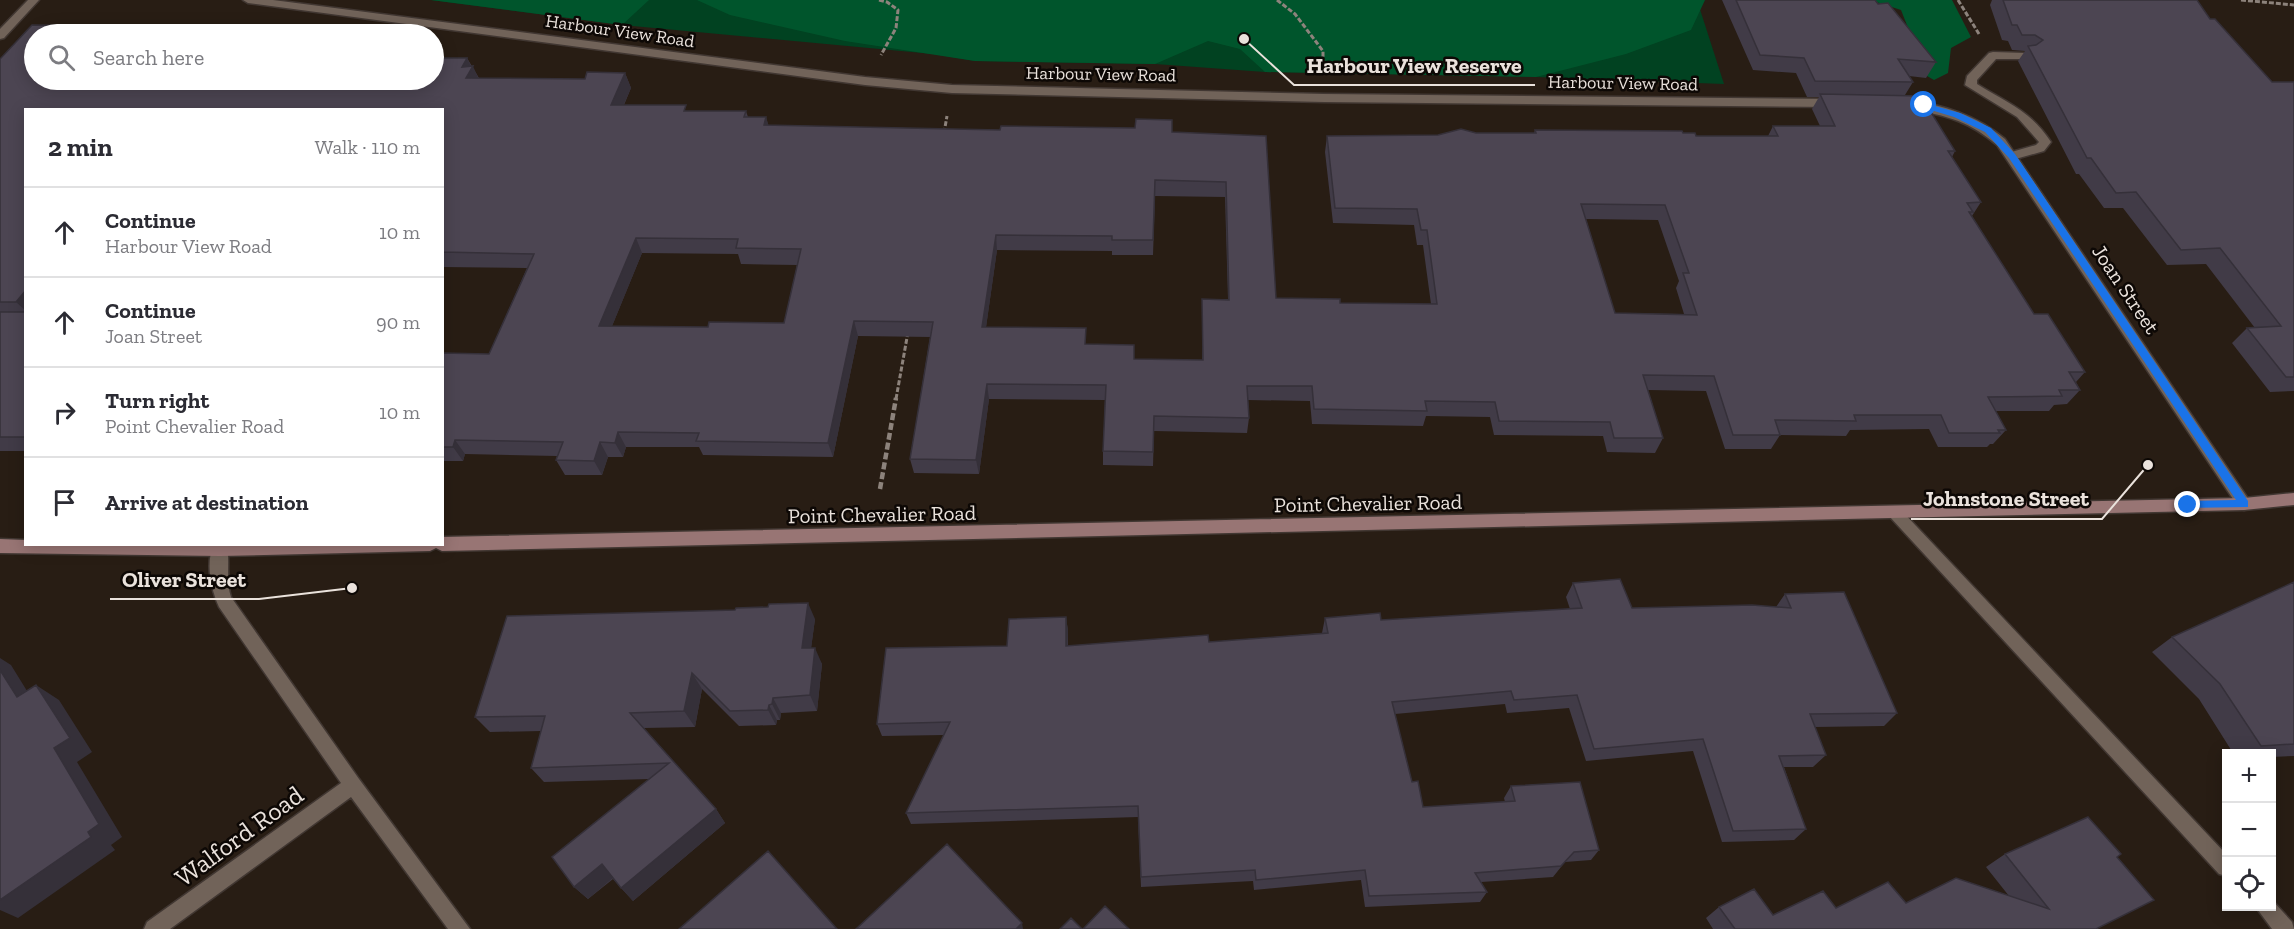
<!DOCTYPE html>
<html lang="en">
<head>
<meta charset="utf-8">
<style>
	:root { --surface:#fff; --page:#f7f7f7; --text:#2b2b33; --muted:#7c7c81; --line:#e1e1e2 }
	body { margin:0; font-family:"Zilla Slab",serif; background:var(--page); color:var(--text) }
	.controls { position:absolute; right:18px; bottom:18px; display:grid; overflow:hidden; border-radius:0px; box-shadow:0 3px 15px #0003 }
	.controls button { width:54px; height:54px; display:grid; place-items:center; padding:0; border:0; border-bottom:2px solid var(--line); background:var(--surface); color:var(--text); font:30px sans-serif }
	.stop { position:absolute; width:18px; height:18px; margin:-14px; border:4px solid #1a73e8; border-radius:50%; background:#fff }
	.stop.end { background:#1a73e8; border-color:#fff; box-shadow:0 2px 6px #0008 }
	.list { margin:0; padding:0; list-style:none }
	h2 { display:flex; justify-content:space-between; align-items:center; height:78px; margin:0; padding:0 24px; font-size:26px }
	h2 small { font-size:20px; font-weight:400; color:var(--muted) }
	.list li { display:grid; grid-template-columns:39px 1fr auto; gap:18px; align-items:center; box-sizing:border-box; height:90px; padding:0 24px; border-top:2px solid var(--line) }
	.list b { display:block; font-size:22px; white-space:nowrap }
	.list p { margin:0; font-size:20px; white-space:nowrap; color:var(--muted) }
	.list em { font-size:20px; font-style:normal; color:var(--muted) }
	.icon { flex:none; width:33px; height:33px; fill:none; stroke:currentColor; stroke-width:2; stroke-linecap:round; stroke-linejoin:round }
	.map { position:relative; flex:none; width:2294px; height:929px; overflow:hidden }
	.search { position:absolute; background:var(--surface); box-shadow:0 3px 15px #0003; left:24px; top:24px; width:420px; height:66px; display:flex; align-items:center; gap:15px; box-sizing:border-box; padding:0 21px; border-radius:33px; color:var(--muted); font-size:22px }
	.panel { position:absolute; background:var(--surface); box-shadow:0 3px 15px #0003; left:24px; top:108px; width:420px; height:438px; border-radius:0px }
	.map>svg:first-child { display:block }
	.green { fill:#014221 }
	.forest { fill:#00552c }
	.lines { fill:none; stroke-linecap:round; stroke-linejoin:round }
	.lane-casing { stroke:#413732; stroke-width:3 }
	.street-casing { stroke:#413732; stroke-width:3 }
	.secondary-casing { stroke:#413732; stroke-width:3 }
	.path-far1 { stroke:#8d837c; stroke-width:3; stroke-dasharray:5 2; stroke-linecap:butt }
	.path { stroke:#8d837c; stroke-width:4.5; stroke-dasharray:7 3; stroke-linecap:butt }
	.lane { fill:#716359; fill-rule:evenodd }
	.street { fill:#716359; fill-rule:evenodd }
	.secondary { fill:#987574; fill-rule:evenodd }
	.wall { fill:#413b47; fill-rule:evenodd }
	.shaded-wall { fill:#353039 }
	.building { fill:#4c4552; stroke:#353039; stroke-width:1.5; fill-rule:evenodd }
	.route { fill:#1a73e8 }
	.labels { text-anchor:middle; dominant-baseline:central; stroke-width:5; stroke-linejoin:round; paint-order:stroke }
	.far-street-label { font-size:18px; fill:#eae2dc; stroke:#0d0805 }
	.street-label { font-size:21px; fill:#eae2dc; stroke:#0d0805 }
	.near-street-label { font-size:26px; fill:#eae2dc; stroke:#0d0805 }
	.leader { fill:none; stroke:#eae2dc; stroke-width:2 }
	.callout-dot { fill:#eae2dc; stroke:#0d0805; stroke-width:2 }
	.callout-label { font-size:22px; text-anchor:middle; font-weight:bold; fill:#eae2dc; stroke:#0d0805; stroke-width:5; stroke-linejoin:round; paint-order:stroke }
</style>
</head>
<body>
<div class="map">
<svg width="2294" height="929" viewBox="0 0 2294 929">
	<rect width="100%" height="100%" fill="#281d14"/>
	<!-- green -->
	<path class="green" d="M431,0H1697L1724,84L1536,77L1265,72L1155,64L975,61L933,54L622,25Z"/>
	<!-- forest -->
	<path class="forest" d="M431,0H649L622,25Z
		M697,0H1705L1691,30L1626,54L1536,77L1265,72L1240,49L1208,41L1155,64L975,61L845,41L730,15Z
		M1870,0H1952L1971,37L1951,48L1948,73L1934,80L1927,76L1901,10Z"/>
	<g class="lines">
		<!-- lane casing -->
		<g class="lane-casing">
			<path id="lane" d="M1993,52L2025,53L2031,56L2025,59H1996L1977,80V84C2007,103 2030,110 2051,142L2044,151L2012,160L2008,159V153L2036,145L2039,142L2017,117L1965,85L1967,76L1989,53Z"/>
		</g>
		<!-- street casing -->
		<g class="street-casing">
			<path id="street" d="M28,0H39L4,38L0,39V29Z
				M243,0H273L865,77L952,85L1324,94L1835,99L1841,103L1835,107L1324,102L952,93L865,85L248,3Z
				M1907,100C1944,105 1976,115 2005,139L2249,500L2252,504L2249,508L2244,510L2239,508L1997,145C1964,117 1942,116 1903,107L1901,104Z
				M1895,507L1900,509L2226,854V876L2219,874L1890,517L1887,513L1890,509Z
				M214,544H226C231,555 225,580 231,597L359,779L470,929H448L351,797L170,929H144L147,922L341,783L219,607C211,589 205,563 214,544Z
				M2272,900L2292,922L2294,929H2272L2255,906H2272Z"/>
		</g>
		<!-- secondary casing -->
		<g class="secondary-casing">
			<path id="secondary" d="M2294,493V505L2244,510L442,551L436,548L430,551L220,556L0,553V539L26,540V544H442V537L2244,498Z"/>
		</g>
		<!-- path-far1 -->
		<path class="path-far1" d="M879,0L887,2L898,10L896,28L881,55
			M1277,0L1295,14L1323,51V73
			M1958,0L1979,34
			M2241,0L2294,5
			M944,133L947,116
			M896,399L908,332"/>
		<!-- path -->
		<path class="path" d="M880,489L896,398"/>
		<!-- lane -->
		<use href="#lane" class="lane"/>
		<!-- street -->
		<use href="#street" class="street"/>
		<!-- secondary -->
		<use href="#secondary" class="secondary"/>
	</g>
	<!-- wall -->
	<path class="wall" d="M1722,0H1875L1936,62L1926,78L1909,76L1913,82L1905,95L1955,151L1952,157L1981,202L1972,216L2034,314L2085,372L2076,382L2080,390L2067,404L2054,405L2049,411H1996L2006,430L1993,444H1990L1987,447H1938L1929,429L1850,430L1846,436L1780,435L1771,449H1725L1706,391L1648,390L1663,438L1655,453L1607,452L1603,436L1494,435L1490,417L1426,416L1423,426L1312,424L1310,401L1248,400L1249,418L1247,433L1154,431L1153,466L1103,465V451L1105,400L989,399L979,474L914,473L910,459L930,337L858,336L833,457L703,455L699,447H626L623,457H608L602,475H565L556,460L557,456L465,454L463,461H442V353L489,354L527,268L442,267V110H26V451H0V59L135,26L139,31L34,80L467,58L479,78L585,79L625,73L631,88L624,105L688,111H746L748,117H766L768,125L1000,130L1172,132L1266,136L1276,298L1340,303L1431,304L1423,245H1417L1414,225L1333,223L1325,152L1327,136L1438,135L1476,133H1534L1535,130L1683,133L1696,136H1768L1773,126H1820L1812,109L1819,97H1807L1796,73L1753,70ZM1155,196L1225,197L1228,299H1202V360L1134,359L1087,345L986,327L997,250L1112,251V255H1153ZM1586,219L1658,220L1679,281L1676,288L1684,314L1615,313ZM642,253L738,254L741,264L797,265L784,323L708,327L612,326Z
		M1992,0H2197L2210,19L2272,82H2294V391L2270,392L2232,343L2247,328H2255L2206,264L2167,265L2123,208H2104L2079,174H2076L2018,61L2025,51L2012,50L2008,41L2002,40L1990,5Z
		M2294,582V756L2271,757V753H2233L2199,699L2152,652L2172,637Z
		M1573,583L1632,608L1776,607L1785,594L1897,713L1884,726L1815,727L1826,755L1813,767H1784L1806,829L1794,840L1722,842L1693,751L1586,761L1569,708L1507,713L1505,704L1395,714L1412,782L1423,807L1505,802L1504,798L1511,786L1599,850L1591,860L1565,862L1553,877L1481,882L1487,892L1480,902L1365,907L1361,880L1254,890L1253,881L1141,887L1138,817L911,824L906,813L944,735L882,736L877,724L1007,646L1066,617L1068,631V646L1209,642L1322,633L1325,618L1381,620L1570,609L1566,597Z
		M735,610L815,619L811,648L822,664L817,711L781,713L780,720H777L776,725L739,726L702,689L695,727L644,728L716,809L725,823L633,901L613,879L588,899L574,887L650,779L544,782L531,768L541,731L490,732L475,717Z
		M2005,854L2117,857L2096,929H1713L1706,918L1719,907L1773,915L1836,908L2009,896L1986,867Z"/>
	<!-- shaded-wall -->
	<path class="shaded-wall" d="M135,26L142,34L132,31Z
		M467,58L472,68L473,66L480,82L466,78L462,67Z
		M625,73L631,88L617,120L611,105Z
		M766,117L771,133L764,125Z
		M996,235L997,250L984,342L982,327Z
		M636,238L642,253L606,341L599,326Z
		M26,290V311L16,302Z
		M854,321L858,336L833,457L828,443Z
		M987,384L989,399L979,474L976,460Z
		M618,432L626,447L623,457L615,443Z
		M455,440L465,454L463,461L453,447Z
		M600,442L608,457L602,475L594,461Z
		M808,603L815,619L809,664L802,648Z
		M1066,617L1068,631L1067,659L1066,646Z
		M815,648L822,664L817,711L810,695Z
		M0,658L11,665L40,712L17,697L0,670Z
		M692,673L702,689L695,727L684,711Z
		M36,685L59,700L92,752L77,762L122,837L111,845L115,850L18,918L0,910V900L88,832L54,748Z
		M773,698L781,713L780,720L772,704Z
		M769,705L777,720L776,725L768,710Z
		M716,809L725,823L633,901L621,888Z
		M602,864L614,877L588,899L574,887Z
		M1022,923L1023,929H1016Z"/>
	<!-- building -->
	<path class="building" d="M1736,0H1875L1878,4L1888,3L1936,62L1898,59L1913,82L1815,81L1804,58L1760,55Z
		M2003,0H2197L2210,19H2215L2272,82H2294V377H2286L2247,328L2281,326L2220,248L2181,250L2136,192L2116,193L2091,158H2087L2028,46L2036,45L2043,40L2035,35H2022L2017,25H2012Z
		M32,25L135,26L132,31L358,34H34V80H434V58H467L462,67L473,66L466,78L585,79L587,72L625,73L611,105H686L684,111H746L744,117H766L764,125L1000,130L1001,126L1135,128L1136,119L1172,120V132L1266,136L1276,298L1340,299V303L1437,304L1427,230H1421L1417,209L1335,208L1327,136L1438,135L1461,129L1476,133H1536L1535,130L1682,131L1683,133H1695L1696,136H1778L1773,126H1835L1820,94L1921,96L1955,151H1948L1981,202L1967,203L1973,212H1969L2034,314H2048L2085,372H2069L2080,390H2059L2062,396L1988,397L2006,430H1998L2000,433H1949L1941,415H1854L1856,421L1775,420L1780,435H1733L1714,376L1643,375L1663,438H1614L1610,422L1499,421L1495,402L1425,401L1427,411L1314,409L1312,386H1247L1249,418L1154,416L1153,452L1103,451L1106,385L987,384L976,460L910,459L933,322L854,321L828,443L696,441L699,433L618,432L615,443L600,442L594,461L556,460L563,442L455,440L453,447H442V353L489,354L534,254L442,252V110H26V290L16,302H0V59ZM1155,180L1226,182L1229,300L1202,299L1203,360L1134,359V345L1085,344L1086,328L982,327L996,235L1112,236V240H1153ZM1581,204L1665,205L1689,273H1683L1697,315L1615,313ZM636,238L738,239L736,248L801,249L784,323L709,322L708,327L599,326Z
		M0,312H26V437H0Z
		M1620,579L1632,608L1752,605L1791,608L1785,594L1844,592L1897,713L1810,714L1826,755L1779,756L1806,829L1733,831L1703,739L1594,749L1577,695L1514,700L1511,691L1392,702L1412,782L1418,781L1423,807L1515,801L1511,786L1580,782L1599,850L1574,852L1561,866L1475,873L1487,892L1369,896L1365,870L1256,880L1255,870L1141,877L1138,806L906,813L950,722L877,724L886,648L1007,646L1009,619L1066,617V646L1208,635L1209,642L1328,633L1325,618L1380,613L1381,620L1582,608L1573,583Z
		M2294,582V744L2261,746L2220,684L2172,637Z
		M808,603L802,648H815L810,695L773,698L772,704L769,705L768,710L730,711L692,673L684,711L630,713L716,809L621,888L602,864L574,887L552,857L669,763L531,768L545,716L475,717L507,616L735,610L736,608L768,607L769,604Z
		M0,670L17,697L36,685L70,738L54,748L99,824L88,832L91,837L0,900Z
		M2088,817L2121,854L2117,857L2154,900L2096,929H1735L1719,907L1754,889L1773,915L1823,891L1836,908L1888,882L1906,903L1956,878L2049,909L2005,854Z
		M947,844L1022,923L1016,929H856Z
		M768,851L837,929H679Z
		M1105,906L1129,929H1083Z
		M1071,918L1082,929H1060Z"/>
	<!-- route -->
	<path class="route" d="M1924,103L1960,113L1991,128L2015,154L2248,501V507L2184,508V502L2188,501L2236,500L2009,158L1985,132L1954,117L1921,107V104Z"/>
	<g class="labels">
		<!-- far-street labels -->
		<g class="far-street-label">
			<text transform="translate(620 31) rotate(8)">Harbour View Road</text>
			<text transform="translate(1101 74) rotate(1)">Harbour View Road</text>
			<text transform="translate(1623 83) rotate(1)">Harbour View Road</text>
		</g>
		<!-- street labels -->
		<g class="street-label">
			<text transform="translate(2126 289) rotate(56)">Joan Street</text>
			<text transform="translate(1368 503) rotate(-1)">Point Chevalier Road</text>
			<text transform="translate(882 514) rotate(-1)">Point Chevalier Road</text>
		</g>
		<!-- near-street labels -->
		<g class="near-street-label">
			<text transform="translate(239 836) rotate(-36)">Walford Road</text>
		</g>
	</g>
	<!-- callouts -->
	<path class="leader" d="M1244 39L1294 85H1535M2148 465L2102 519H1911M352 588L259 599H110"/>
	<g class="callout-dot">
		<circle cx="1244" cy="39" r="6"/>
		<circle cx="2148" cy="465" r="6"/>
		<circle cx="352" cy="588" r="6"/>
	</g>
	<g class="callout-label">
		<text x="1414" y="73">Harbour View Reserve</text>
		<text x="2006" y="506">Johnstone Street</text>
		<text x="184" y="587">Oliver Street</text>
	</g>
</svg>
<div class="controls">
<button>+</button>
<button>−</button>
<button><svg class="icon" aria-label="locate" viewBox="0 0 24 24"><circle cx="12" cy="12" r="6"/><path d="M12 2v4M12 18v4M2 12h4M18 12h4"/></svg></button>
</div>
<div class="stop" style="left:1924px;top:105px"></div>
<div class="stop end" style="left:2188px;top:505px"></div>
<div class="search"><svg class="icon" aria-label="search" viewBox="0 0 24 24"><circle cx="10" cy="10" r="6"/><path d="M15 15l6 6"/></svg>Search here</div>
<section class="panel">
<h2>2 min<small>Walk · 110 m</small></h2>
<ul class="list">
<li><svg class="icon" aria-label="ahead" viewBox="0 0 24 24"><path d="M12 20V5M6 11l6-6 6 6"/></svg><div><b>Continue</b><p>Harbour View Road</p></div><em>10 m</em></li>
<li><svg class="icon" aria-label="ahead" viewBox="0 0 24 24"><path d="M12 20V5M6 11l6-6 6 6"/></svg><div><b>Continue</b><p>Joan Street</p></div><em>90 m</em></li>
<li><svg class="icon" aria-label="right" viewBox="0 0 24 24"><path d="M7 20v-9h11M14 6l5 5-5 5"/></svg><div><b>Turn right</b><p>Point Chevalier Road</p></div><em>10 m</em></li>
<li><svg class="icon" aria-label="arrive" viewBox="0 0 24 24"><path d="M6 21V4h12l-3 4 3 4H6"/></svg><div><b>Arrive at destination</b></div></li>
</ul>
</section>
</div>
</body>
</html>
